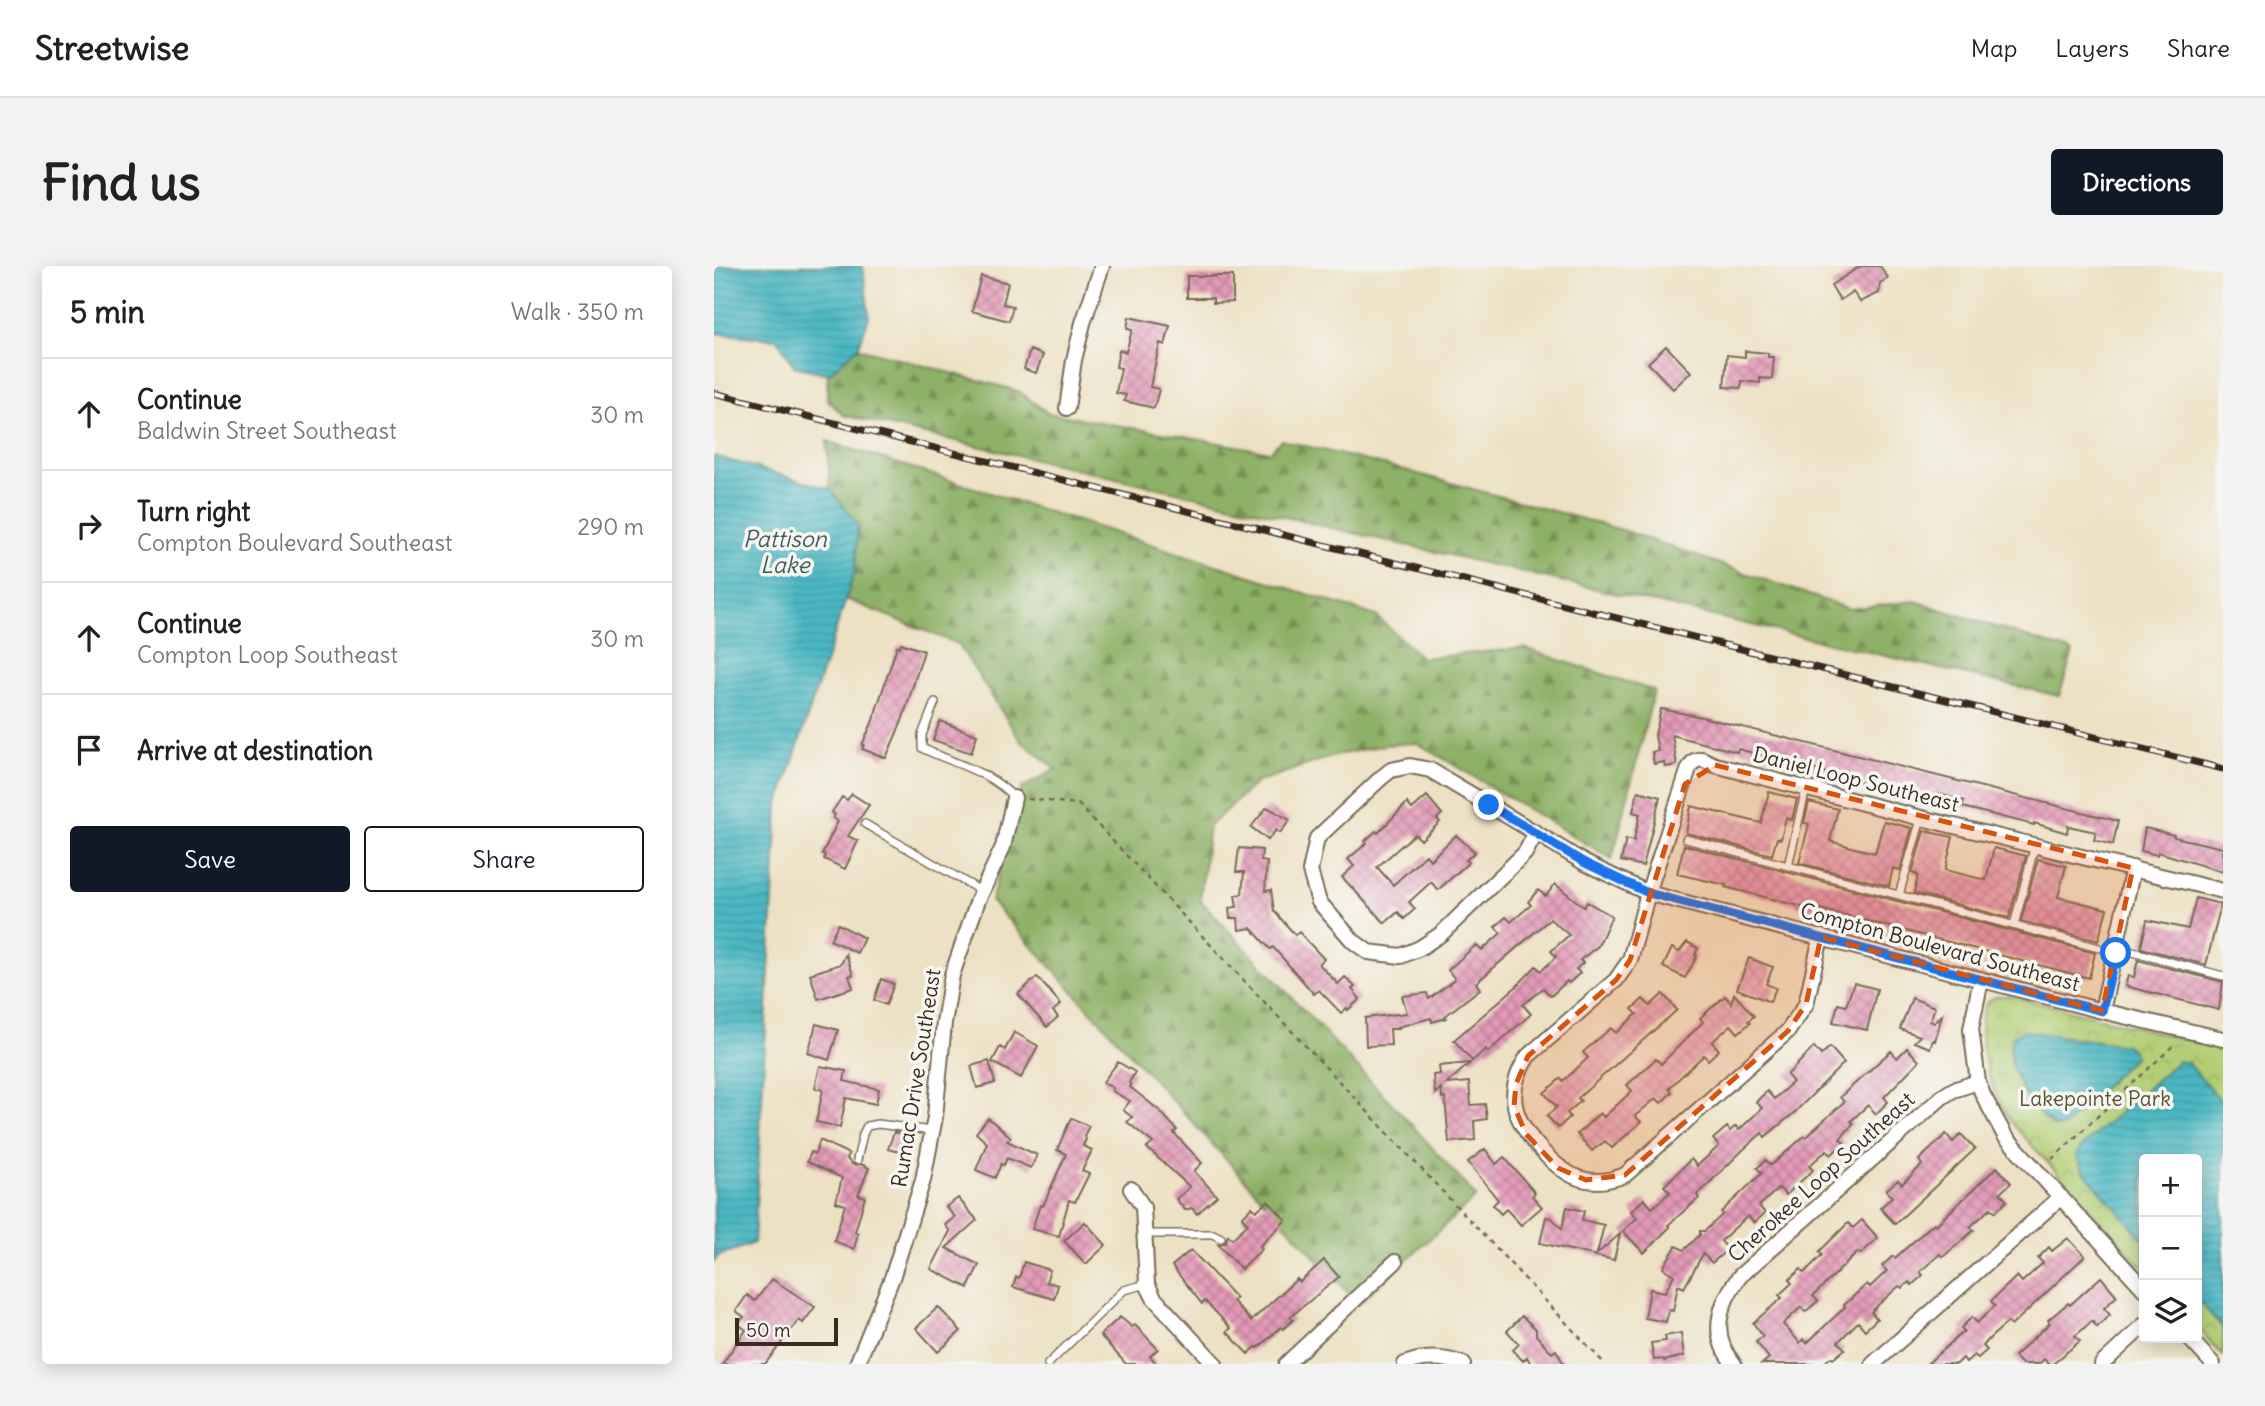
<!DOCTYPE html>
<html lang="en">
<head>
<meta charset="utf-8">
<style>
	:root { --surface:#fff; --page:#f2f2f2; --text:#222; --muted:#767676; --line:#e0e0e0; --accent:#111827 }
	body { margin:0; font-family:Delius,sans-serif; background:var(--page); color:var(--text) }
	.controls { position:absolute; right:21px; bottom:21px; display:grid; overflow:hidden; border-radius:7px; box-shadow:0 4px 18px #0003 }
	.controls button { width:63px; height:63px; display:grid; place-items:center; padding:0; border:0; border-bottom:2px solid var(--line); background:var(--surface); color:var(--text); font:35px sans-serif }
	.scale { position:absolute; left:21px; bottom:18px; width:103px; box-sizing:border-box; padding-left:7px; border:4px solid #3b2a1e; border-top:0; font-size:19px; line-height:24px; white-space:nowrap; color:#3b2a1e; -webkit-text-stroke:5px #f6f6f2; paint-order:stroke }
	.stop { position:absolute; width:21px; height:21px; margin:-16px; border:5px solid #1a73e8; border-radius:50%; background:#fff }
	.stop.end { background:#1a73e8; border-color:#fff; box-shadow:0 2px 7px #0008 }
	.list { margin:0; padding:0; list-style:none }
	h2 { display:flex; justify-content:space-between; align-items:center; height:91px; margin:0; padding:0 28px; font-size:30px }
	h2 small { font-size:23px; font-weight:400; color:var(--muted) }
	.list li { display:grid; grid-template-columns:46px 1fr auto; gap:21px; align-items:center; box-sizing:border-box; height:112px; padding:0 28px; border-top:2px solid var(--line) }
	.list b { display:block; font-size:26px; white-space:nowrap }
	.list p { margin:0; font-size:23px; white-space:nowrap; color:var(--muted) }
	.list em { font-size:23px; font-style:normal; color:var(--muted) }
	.actions { display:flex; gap:14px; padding:21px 28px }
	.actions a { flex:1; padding:16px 0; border:2px solid var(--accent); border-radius:7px; text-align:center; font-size:24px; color:var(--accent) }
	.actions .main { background:var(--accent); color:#fff }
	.icon { flex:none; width:38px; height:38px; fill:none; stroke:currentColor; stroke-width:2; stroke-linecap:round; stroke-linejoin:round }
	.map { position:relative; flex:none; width:1509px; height:1098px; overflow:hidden; border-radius:7px }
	header { display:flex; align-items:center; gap:42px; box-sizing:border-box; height:98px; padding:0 35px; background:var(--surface); border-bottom:2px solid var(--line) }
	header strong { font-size:33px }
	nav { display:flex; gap:38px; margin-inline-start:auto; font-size:24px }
	.intro { display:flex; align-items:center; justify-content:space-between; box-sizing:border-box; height:168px; padding:0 42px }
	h1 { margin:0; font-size:49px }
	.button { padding:18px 32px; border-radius:7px; background:var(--accent); color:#fff; font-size:24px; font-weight:700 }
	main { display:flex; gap:42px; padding:0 42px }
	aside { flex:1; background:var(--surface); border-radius:7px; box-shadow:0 4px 18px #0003 }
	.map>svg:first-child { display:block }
	.forest { fill:url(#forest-firs); stroke:#646e42; stroke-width:2 }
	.park { fill:url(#park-crowns); stroke:#767c4a; stroke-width:2 }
	.water { fill:url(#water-rules); stroke:#427170; stroke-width:2 }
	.building { fill:url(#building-cross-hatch) }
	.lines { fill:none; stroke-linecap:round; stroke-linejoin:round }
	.lane-casing { stroke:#796a58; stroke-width:10 }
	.street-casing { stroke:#796a58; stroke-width:18 }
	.path { stroke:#796a58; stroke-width:2.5; stroke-dasharray:5 5; stroke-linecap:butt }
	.lane { stroke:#fff; stroke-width:7 }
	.street { stroke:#fff; stroke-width:14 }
	.rail-casing { stroke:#3b2a1e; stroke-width:7 }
	.rail { stroke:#f6f6f2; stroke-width:4.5; stroke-dasharray:13; stroke-linecap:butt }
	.route { stroke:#1a73e8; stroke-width:9 }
	.marked { fill:#d7540e; fill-opacity:0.2; stroke:#d7540e; stroke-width:5; stroke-dasharray:14 9; stroke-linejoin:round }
	.labels { text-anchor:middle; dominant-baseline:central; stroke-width:7; stroke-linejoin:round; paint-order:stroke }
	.street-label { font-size:21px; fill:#3b2a1e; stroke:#f6f6f2 }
	.park-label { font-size:21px; fill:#595334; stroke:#f6f6f2 }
	.water-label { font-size:23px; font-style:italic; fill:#405c58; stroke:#f6f6f2 }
</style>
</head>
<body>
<header>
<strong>Streetwise</strong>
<nav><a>Map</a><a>Layers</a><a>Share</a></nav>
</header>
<div class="intro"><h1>Find us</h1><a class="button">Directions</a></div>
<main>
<aside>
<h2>5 min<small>Walk · 350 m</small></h2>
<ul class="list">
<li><svg class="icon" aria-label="ahead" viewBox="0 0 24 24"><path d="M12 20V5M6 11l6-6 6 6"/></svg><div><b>Continue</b><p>Baldwin Street Southeast</p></div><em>30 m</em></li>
<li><svg class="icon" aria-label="right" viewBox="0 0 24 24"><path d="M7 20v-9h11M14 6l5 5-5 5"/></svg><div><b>Turn right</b><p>Compton Boulevard Southeast</p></div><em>290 m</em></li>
<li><svg class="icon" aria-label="ahead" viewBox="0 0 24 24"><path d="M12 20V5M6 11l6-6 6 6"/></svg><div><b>Continue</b><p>Compton Loop Southeast</p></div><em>30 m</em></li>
<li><svg class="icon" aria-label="arrive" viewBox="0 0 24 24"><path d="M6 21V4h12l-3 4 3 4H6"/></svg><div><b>Arrive at destination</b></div></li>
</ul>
<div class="actions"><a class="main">Save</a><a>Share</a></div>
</aside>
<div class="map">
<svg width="1509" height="1098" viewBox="0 0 1509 1098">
	<defs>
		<pattern id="forest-firs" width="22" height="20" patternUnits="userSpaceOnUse" patternTransform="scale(1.75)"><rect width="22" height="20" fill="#8db166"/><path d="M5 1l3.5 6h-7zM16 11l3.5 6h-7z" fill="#749053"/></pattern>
		<pattern id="park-crowns" width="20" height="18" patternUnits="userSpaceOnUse" patternTransform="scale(1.75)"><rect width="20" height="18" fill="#b2ce75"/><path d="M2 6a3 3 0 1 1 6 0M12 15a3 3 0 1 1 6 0" fill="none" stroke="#9ab165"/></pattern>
		<pattern id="water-rules" width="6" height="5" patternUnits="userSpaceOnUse" patternTransform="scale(1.75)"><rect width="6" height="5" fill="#4ab8c3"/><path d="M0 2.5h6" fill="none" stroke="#3f969e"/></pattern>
		<pattern id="building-cross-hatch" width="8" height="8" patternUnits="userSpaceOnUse" patternTransform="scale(1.75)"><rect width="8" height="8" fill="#e39ab8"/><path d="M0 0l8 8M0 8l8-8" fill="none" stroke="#b97e95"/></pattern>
	</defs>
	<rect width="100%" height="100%" fill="#f6f6f2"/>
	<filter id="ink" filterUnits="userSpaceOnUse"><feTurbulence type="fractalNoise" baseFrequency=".0143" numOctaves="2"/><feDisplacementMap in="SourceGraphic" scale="14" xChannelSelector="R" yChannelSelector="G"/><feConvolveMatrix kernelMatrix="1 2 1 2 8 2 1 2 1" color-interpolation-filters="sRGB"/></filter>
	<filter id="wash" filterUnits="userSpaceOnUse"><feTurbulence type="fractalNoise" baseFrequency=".00686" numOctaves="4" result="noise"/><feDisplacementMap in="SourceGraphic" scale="28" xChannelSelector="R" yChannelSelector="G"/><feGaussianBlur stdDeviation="1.57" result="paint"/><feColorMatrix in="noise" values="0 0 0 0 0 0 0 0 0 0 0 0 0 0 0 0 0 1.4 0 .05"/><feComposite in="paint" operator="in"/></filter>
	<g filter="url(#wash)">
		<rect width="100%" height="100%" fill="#ede1c3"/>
		<!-- forest -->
		<path class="forest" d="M144,82L304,125L334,147L556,186L567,174L686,203L908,264L1135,343L1201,335L1359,386L1345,430L129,149L113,133L114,108Z
			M113,175L662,350L708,392L810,382L940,425L898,593L703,477L671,479L623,489L543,516L495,560L486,634L695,856L762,931L644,1038L277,635L308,522L342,503L307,475L244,378L132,333L144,259L116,223Z"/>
		<!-- park -->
		<path class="park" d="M1298,730L1509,783V1090L1483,1061V893H1430V1003L1296,855C1292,847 1287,839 1283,831C1273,810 1257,751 1276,734C1282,729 1290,730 1298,730Z"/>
		<!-- water -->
		<path class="water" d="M0,0H149L155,51L144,82L114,108L80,100L63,73L0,67Z
			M0,190L116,223L144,258L141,305L64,541L40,977L4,990L0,996Z
			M1309,765L1412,779L1419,785L1421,790L1350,861H1340C1317,842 1287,801 1299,770Z
			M1464,795L1474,797L1509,837V1062L1483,1033V893H1430V974L1369,905L1362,889L1370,878Z"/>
		<g id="blocks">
			<!-- building -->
			<path class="building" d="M1147,0H1166L1174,12L1166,17L1165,27L1146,36L1139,26L1126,34L1117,19Z
				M267,10L294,17L289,38L299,40L295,55L258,45Z
				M473,10H519V36L499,37V32H473Z
				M415,51L456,60L451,79L446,77L436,121L445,123L440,142L410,135L412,129L402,127L407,102L402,101L405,84L412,86L418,64L413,63Z
				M952,80L977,106L959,123L934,97Z
				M316,84L329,89L322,107L310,103Z
				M1031,85L1054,87V91H1060L1058,113L1046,112V117L1028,115L1027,122L1010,121L1013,89L1031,91Z
				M187,377L210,385L188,455L172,492L148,483L150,479H148L158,457L183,380L186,381Z
				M947,443L988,451L1404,555L1399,579L1380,574L1382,566L1354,560L1353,567L1320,557V559L1248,541L1250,535L1224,528L1222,535L1189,525V527L1178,524L1179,522L1157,516L1156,519L1024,483L1023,486L958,469L963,499L951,501L950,496L940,498L938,486L944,485L941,469Z
				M226,455L263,469L257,487L219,474Z
				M924,525L946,531L929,600L907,595L912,573L920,575L921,569L926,548L919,546Z
				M1055,526L1083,533L1078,554L1072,552L1067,573L1063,572L1058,589L972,567L977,540L1047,557Z
				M138,528L155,539L134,570L144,575L131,603L110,593L111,589L108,588L124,555L119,552L121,549L118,546L128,531L133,534Z
				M713,530L728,548L723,553L726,556L707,574L701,568L663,601L679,619L712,589L716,594L742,569L761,586L752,594L755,596L724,624L717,616L695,636L701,643L690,653L684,646L671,657L628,611L640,600L634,593L653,577L651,575L662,565L664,567L693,537L698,543Z
				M1095,536L1124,543L1116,575L1137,581L1161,587L1170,555L1198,562L1186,604L1179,602L1175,620L1085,597L1095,558L1090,557Z
				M553,541L576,554L566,567L562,564L554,574L537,561Z
				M1431,562L1460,569V571L1509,582V606L1444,586L1443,589L1427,585Z
				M1210,565L1239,571L1231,604L1272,614L1280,582L1312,590L1295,652L1200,627L1204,609L1198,607Z
				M970,579L1381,687L1375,712L1134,650L1106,643L1105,645L1011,621L1012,619L963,608Z
				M525,582L548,584L547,595L553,596L551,625L557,624L560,645L581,669L585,666L610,693L605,698L624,718L631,711L641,721L638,723L646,733L634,744L633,742L627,747L605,724L600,728L559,681L556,683L537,662L525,664L524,652H516L515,642L523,641L521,629L528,628L530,606H522Z
				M1324,593L1352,600L1344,631L1393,643L1384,675L1307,655Z
				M841,618L870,641L873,636L898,650L884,680L866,694L869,697L862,703L866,707L855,717L853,715L837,730L829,722L809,739L817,748L774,786L772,783L758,795L740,774L803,720L822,700L827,705L842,691L837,685L855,669L836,653L762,717L766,723L731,750L732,752L718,756L717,752L684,761L685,763H676L677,779L652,780L651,752L693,747L688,730L713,727L715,733L741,713L734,704L762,679L768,684L787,667L781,661L792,651L797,656L817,639L814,636L824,624L832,630Z
				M1482,632L1507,638L1492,699L1427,682L1433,654L1474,663Z
				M124,658L150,672L143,687L116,674Z
				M973,676L984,682L981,689L983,690L971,712L949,701L958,682L965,686Z
				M132,688L139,709L135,710L139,722L104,733L96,708L127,698Z
				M1035,692L1059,701L1052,718L1062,722L1056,736L1023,723Z
				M1424,694L1509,716L1505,744L1411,720L1414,710L1420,711Z
				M323,711L347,738L339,745L344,751L333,761L304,728Z
				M167,713L180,718L172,739L160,734Z
				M1140,717L1163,723L1153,764L1119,756L1124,738L1132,740Z
				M949,728L963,744L864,832L867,835L853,847L856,851L844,862L833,850L843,841L830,827L847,812L849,815L874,792L869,786L897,762L902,767L923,748L918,743L929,733L936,740Z
				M1020,728L1040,750L1034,755L1036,757L1024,767L1017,759L998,776L1005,784L994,794L990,789L955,822L958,826L947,837L942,832L921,850L927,856L898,882L891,875L878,885L863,868L886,847L890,851L918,825L913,819L942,793L947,798L989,756L986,752L1011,730L1017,737Z
				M1198,732L1221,741L1216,755L1220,757L1228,749L1221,775L1219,774L1216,782L1200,776L1206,770L1186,763Z
				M102,758L124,764L115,794L94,787Z
				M300,766L324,780L307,812L278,796L286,781L291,784Z
				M1100,781L1107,789L1116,781L1130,797L1081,846L1051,871L1048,867L1029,884L983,929L985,932L954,959L956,961L930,987L909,965L923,952L917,945L930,933L938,942L956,926L950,920L977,893L983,900L1005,880L999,873L1013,861L1016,865L1022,860L1025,864L1048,842L1042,836L1053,825L1060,833L1079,816L1073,809Z
				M1193,782L1205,795L1170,831L1174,836L1162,848L1154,839L1137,855L1139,858L1126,873L1130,877L1117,889L1113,884L1095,900L1099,904L1072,929L1065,922L1045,940L1051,947L1040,957L1034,950L1015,967L1007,975L1014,983L998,997L989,988L970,1022L964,1019L959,1045L955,1044L952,1056L931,1052L936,1023L951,1026L960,1009L949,1002L962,980L970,984L986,969V965H991L1009,948L1007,946L1048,907L1043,902L1052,894L1056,899L1059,898L1090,870L1092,871L1130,836L1126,831L1177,785L1183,792Z
				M275,795L281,817L263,822L257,800Z
				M404,796L421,806L415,817L417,819L416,821L446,845L463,864L460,867L488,897L480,905L503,930L483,948L478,942L471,944L462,933L476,921L433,882L439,877L413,856L418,851L409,844L416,835L398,825L399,822L389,816Z
				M756,797L732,818L755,816L757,839L771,838L773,853L760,855L761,874L735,876L731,832H728L727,822L721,828L719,809L726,808L725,800Z
				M106,800L132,805L130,815L165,823L162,838L132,832L126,861L102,856L109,824L101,822Z
				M274,852L297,871L293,875L323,889L317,902L293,892L290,899L287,898L281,912L262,904L273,877L262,867Z
				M357,852L375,860L370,870L372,873L369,880L378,884L368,905L375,908L361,936L355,934L345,970L318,963L326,939L329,940L352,888L343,884Z
				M180,866L194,870L189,887L174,883Z
				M1232,868L1239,876L1247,868L1261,883L1181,958L1166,942L1178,931L1172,924L1184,914L1188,918L1208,899L1205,894Z
				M106,874L135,888L133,893L139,899L147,898L155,902L144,929L151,931L141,966L144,967L140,983L120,975L131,939L122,936L128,912L93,896L97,886L101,888Z
				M771,883L782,898L790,891L821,927L818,930L828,941L807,959L792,943L787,948L779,939L784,934L754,896Z
				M1283,901L1297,917L1286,927L1293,935L1281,946L1277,942L1256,961L1260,964L1229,991L1226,988L1206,1006L1209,1009L1198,1019L1195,1016L1188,1022L1185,1020L1164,1039L1157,1046L1163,1053L1151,1064L1144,1056L1124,1076L1131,1083L1119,1093L1117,1091L1109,1098H1048L1055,1092L1042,1076L1049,1070L1039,1057L1068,1032L1065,1029L1078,1017L1075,1014L1087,1003L1090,1007L1108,989L1105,986L1134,957L1139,962L1148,954L1164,972L1147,988L1144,986L1105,1024L1099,1030L1104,1035L1091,1046L1087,1041L1069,1058L1086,1077L1089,1073L1093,1077L1131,1041L1130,1039L1153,1018L1156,1021L1173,1005L1168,1000L1179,990L1181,992L1220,957L1222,959Z
				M244,932L263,954L232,982L265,999L254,1022L217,1003L236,965L231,959L241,951L232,941Z
				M554,935L572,954L546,980L548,983L527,1003L504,978L511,977L514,969L518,973L534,958L528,951L538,941L542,945Z
				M853,941L870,945L868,954L890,959L883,988L906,968L900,994L826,977L832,951L838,952L848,963Z
				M371,956L392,979L372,998L350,975Z
				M1354,972L1371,990L1297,1060L1294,1056L1276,1072L1269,1080L1273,1084L1264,1092L1260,1089L1252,1096L1249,1092L1243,1098H1213L1250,1065L1247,1062L1258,1051L1263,1057L1281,1040L1277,1035L1303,1010L1308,1016L1329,997L1324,992L1335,981L1338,985Z
				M477,984L522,1032L519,1035L537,1055L583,1013L586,1016L610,994L625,1011L576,1051L579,1054L569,1063L567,1061L544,1082L542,1081L534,1088L513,1066L517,1062L491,1035L488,1038L458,1000Z
				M310,996L336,1004L332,1016L344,1019L340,1033L299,1021L302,1011L305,1012Z
				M1387,1011L1403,1030L1390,1042L1396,1049L1383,1061L1378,1055L1361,1070L1366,1075L1339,1098H1334L1330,1093L1325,1098H1308L1300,1090L1336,1057L1334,1054L1354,1037L1356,1039Z
				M58,1013L101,1041L89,1057L85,1054L51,1098H8L32,1064L24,1058L30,1051L22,1045L33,1029L41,1035Z
				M224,1041L247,1065L224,1086L202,1062Z
				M808,1050L822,1063V1069L838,1087L842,1084L850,1098H817L813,1091L809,1095L799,1084L805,1078L793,1065Z
				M406,1051L418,1061L421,1059L444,1083L436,1090L443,1098H412L386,1069Z
				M967,1067L970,1090L950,1095V1093L940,1094L937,1077L952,1075L951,1070Z"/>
		</g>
	</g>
	<g filter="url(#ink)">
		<use href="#blocks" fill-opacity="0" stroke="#796a58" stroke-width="2"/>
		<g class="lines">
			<!-- lane casing -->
			<g class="lane-casing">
				<path id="lane" d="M221,436L208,469V482C238,497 278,506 300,532
					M151,558L267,625
					M972,573L1385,682
					M1074,600L1092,523
					M1185,629L1207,553
					M1300,659L1321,579
					M1415,685L1509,710
					M143,894L149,868L153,860L164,858L218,865
					M430,968H499L507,972
					M334,1098L410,1024L433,1018"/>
			</g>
			<!-- street casing -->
			<g class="street-casing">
				<path id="street" d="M353,142L360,94L369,57L388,0
					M696,500L716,504L822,567L811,587L727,668L706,682L687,690L654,686L639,675L605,636L596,605L603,572L667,512L677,504Z
					M822,567L871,597L934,627L1388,745L1509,773
					M1107,671L1092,738L1074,765L911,909C876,923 853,912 829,886C800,855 789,828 814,790L902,714L916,694L934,627L975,502L980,495L988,493L1001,499L1207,552L1509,625
					M1267,713L1257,763L1264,816L1269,829L1291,870L1430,1023
					M1388,745L1419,602
					M417,923L429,941L433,1018L440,1032L501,1098
					M1475,1072L1499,1098
					M143,1098L178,1012L209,914L221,851L230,757L238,709L264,634L289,581L300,532
					M572,1098L681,996
					M691,1098C710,1090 729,1091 749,1098
					M1020,1098C995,1069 1005,1038 1026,1010L1228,831L1239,824L1264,816
					M1159,1098L1347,931
					M1388,1098L1430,1059"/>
			</g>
			<!-- path -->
			<path class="path" d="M314,533L364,538L891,1098
				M1338,893L1462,777"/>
			<!-- lane -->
			<use href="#lane" class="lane"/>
			<!-- street -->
			<use href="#street" class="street"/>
			<!-- rail casing -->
			<g class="rail-casing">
				<path id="rail" d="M0,127L1509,503"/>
			</g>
			<!-- rail -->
			<use href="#rail" class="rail"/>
		</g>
	</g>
	<g class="lines" filter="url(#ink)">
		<!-- route -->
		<path class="route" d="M775,539L871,597L934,627L1388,745L1402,687"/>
	</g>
	<!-- marked area -->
	<path class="marked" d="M1001,499L1419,602L1388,745L1107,671L1092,738L1074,765L911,909L872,914L844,902L812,868L800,840L802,818L814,790L902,714L916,694L971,518Z"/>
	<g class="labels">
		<!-- street labels -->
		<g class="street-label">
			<text transform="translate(1142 513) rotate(14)">Daniel Loop Southeast</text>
			<text transform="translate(1226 681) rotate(15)">Compton Boulevard Southeast</text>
			<text transform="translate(202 812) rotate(-81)">Rumac Drive Southeast</text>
			<text transform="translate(1107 911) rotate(-42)">Cherokee Loop Southeast</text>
		</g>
		<!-- park labels -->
		<g class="park-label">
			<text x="1381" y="832">Lakepointe Park</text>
		</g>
		<!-- water labels -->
		<g class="water-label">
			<text x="71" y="272">Pattison<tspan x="71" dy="26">Lake</tspan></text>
		</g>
	</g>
</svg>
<div class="controls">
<button>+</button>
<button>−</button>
<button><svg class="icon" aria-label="layers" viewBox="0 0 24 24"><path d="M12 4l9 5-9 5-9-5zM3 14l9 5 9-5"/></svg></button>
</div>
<div class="scale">50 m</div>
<div class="stop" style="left:1402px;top:687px"></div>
<div class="stop end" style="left:775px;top:539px"></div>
</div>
</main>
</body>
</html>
